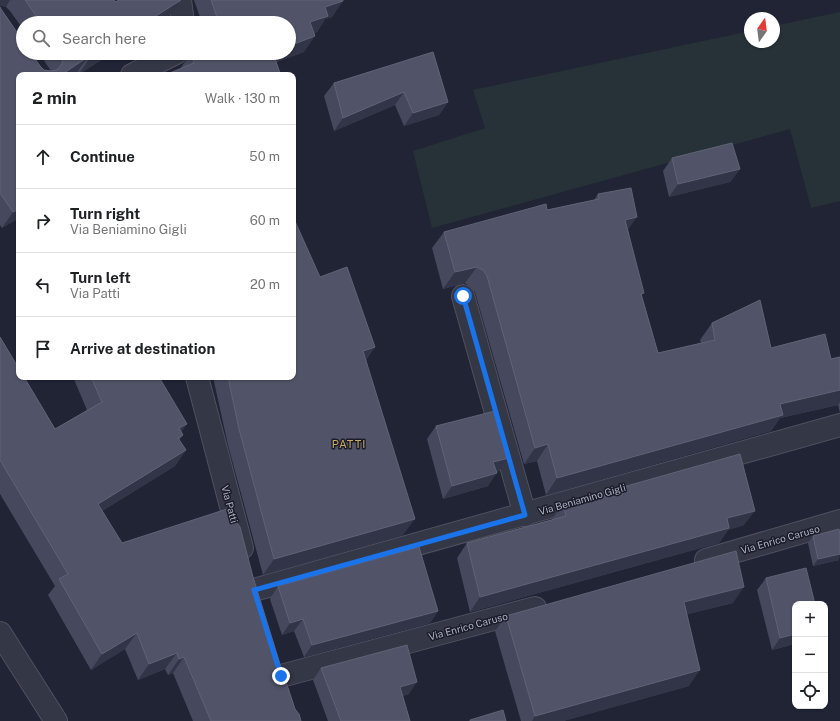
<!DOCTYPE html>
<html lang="en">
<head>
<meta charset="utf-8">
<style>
	:root { --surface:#fff; --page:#f2f2f2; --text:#202124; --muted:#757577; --line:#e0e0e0 }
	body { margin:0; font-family:"Public Sans",sans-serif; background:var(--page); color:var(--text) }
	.controls { position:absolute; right:12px; bottom:12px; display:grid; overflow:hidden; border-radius:8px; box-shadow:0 1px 3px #0004 }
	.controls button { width:36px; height:36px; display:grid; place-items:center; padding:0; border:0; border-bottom:1px solid var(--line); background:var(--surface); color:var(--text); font:20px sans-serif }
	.compass { position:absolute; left:744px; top:12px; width:36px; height:36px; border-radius:50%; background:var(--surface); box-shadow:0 1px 3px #0004; rotate:14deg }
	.stop { position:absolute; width:12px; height:12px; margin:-9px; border:3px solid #1a73e8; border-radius:50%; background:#fff }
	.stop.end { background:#1a73e8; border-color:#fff; box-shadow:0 1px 4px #0008 }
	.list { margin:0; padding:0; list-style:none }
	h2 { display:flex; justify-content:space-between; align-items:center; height:52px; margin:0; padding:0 16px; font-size:17px }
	h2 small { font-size:13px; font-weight:400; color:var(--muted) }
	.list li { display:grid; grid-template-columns:26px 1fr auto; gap:12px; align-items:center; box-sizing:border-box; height:64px; padding:0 16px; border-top:1px solid var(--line) }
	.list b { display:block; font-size:15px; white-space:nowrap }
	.list p { margin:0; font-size:13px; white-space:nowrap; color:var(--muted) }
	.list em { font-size:13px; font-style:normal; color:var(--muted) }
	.icon { flex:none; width:22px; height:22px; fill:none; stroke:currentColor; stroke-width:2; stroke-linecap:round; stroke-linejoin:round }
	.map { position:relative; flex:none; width:840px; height:721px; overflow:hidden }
	.search { position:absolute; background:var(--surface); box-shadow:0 1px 3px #0004; left:16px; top:16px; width:280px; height:44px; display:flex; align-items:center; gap:10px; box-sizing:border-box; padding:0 14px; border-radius:22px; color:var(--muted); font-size:15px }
	.panel { position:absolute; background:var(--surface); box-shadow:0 1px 3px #0004; left:16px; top:72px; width:280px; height:308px; border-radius:8px }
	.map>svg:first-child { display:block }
	.grass { fill:#263238 }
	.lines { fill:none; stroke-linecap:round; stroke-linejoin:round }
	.street-casing { stroke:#4f5160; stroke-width:24 }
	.street { stroke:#343745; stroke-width:22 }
	.wall { fill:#46495d }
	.shaded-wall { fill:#323548 }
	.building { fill:#515468; stroke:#606376 }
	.route { stroke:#1a73e8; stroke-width:5 }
	.labels { text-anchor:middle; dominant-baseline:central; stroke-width:3; stroke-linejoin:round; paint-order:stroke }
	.street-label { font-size:10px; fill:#afb1c2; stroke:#1a1c29 }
	.neighbourhood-label { font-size:11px; letter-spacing:1px; fill:#c8aa64; stroke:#1a1c29 }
</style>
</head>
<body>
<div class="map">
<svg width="840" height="721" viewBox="0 0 840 721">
	<rect width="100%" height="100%" fill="#212434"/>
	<!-- grass -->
	<path class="grass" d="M840,12V201L811,208L790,129L432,228L413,151L485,128L473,90L750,31V42H774V26Z"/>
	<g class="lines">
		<!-- street casing -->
		<g class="street-casing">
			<path id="street" d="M180,0L183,23
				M132,75L176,53
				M463,296L525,515
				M197,377L242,548
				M706,560L840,521
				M254,590L840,425
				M0,633L56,721
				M281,676L535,608"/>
		</g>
		<!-- street -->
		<use href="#street" class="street"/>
	</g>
	<!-- wall -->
	<path class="wall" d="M0,0H114L115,2L169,16L159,23H23V29L10,11L6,7Z
		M194,0H343L332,17L325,19L317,32L314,33L304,52L276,62L280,73L279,75H165L180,69L191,53L289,23H202Z
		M0,7L1,9L40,66L44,70L51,71L39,53H112L78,75L77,72L73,75H19V218L2,228L0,225Z
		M433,52L448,102L439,115L404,126L395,105L334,131L324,96L334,83Z
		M672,158L740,169L730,182L669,197L663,171Z
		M598,194L628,230L642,296L658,353L701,343L700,340L712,323L771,348L831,359L840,357V413L838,405L780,418L771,431L546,495L537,461L524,464L475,292L471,287L465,283L443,289L432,248L444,232L594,200Z
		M320,277L375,347L366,360L403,535L263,575L228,445L213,377H293Z
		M0,337L55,429L87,410L73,377H159L183,435L179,440L186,450L175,466L102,511L122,543L253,577L280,664L295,709L301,721H193L173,673L168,675L165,669L138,680L125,649L91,670L48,595L55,586L0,494Z
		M436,426L509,458L499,471L496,472L488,486L443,499L427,439Z
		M563,504L744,525L728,530L719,543L470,612L457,558L467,543L552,520V519Z
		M813,536L839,560L813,566L808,543Z
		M766,578L795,644L772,650L757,590Z
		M278,586L438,611L430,623L304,657L294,631L282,635L270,599Z
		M733,603L687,614L689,686L563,721H521L495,631L506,616Z
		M321,668L409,694L403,696L410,721H328L313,680Z"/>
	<!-- shaded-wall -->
	<path class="shaded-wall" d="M0,0H10L6,7L0,6Z
		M181,0L169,16L159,23H145Z
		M343,1L332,17L325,19L317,32L299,38L310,22L325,7Z
		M315,36L304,52L261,68L272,53H289V46Z
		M98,53H112L78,75L89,59Z
		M88,57L77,72L73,75H61Z
		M404,92L395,105L334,131L343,118Z
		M448,102L439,115L404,126L413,113Z
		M740,169L730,182L669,197L678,184Z
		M19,209V218L2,228L13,212Z
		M637,217L625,234V220Z
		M477,267L465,283L443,289L455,272Z
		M375,347L364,363L363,351Z
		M840,390V402L838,405L780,418L771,431L546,495L557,478L780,404Z
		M187,424L176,440L179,428Z
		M548,444L537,461L524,464L535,448Z
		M186,450L175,466L87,520L98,504Z
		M509,458L499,471L484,475L493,462Z
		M497,473L488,486L443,499L452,486Z
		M755,511L744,525L728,530L719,543L470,612L480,597L727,518Z
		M415,519L403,535L263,575L274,559Z
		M840,554L839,560L813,566L818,559Z
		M744,587L733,603L673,618L684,602Z
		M438,611L430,623L304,657L312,645Z
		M303,619L294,631L282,635L290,623Z
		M137,633L125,649L91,670L102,654Z
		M795,634V644L772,650L780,638Z
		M177,653L165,669L138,680L149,664Z
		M184,657L173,673L168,675L179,659Z
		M700,670L689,686L563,721H532L535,716Z
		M417,682L409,694L392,699L400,687Z"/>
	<!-- building -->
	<path class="building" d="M25,0H114L115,2L119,0H181L145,23H41Z
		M211,0H343V1L325,7L328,16L310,22L315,36L289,46V23H219Z
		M0,7L1,9L23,41V53H31L40,66L44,70L51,71L57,70L62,64L63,58L61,53H98L89,59L88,57L61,75H19V103L18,104L19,106V209L13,212L0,193Z
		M433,52L448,102L413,113L404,92L343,118L334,83Z
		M191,53H273L280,73L274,75H165L194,63Z
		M732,143L740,169L678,184L672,158Z
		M631,188L637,217L625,220L644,293L641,294L658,353L715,340L712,323L760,300L771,348L825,334L831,359L840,357V390L780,404L783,415L557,478L548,444L535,448L487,276L483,270L477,267L455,272L444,232L546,204L547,210L599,199L598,194Z
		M294,219L320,277L347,267L375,347L363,351L415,519L274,559L239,429L228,377H293V220Z
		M0,337L19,369V377H24L55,429L102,402L91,377H159L187,424L179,428L183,435L178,438L186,450L98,504L122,543L227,509L240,527L253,577L280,664L295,709L299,714L301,721H211L184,657L179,659L177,653L149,664L137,633L102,654L59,579L68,574L0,460Z
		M495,411L509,458L493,462L497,473L452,486L436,426Z
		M740,454L755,511L727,518L729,528L480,597L467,543L566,516L563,504Z
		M839,529L840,535V554L818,559L813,536Z
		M419,547L438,611L312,645L303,619L290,623L278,586Z
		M736,551L744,587L684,602L700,670L535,716L506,616Z
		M806,568L815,604H795V634L780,638L766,578Z
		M407,645L417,682L400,687L410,721H341L321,668Z
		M503,710L506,721H470V720Z"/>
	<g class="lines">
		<!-- route -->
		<path class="route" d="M281,676L254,590L525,515L463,296"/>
	</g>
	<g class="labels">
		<!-- street labels -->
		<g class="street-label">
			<text transform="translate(582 499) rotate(-16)">Via Beniamino Gigli</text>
			<text transform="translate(230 504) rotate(75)">Via Patti</text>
			<text transform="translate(780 539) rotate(-16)">Via Enrico Caruso</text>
			<text transform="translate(468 626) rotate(-15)">Via Enrico Caruso</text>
		</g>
		<!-- neighbourhood labels -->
		<g class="neighbourhood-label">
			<text x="349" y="444">PATTI</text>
		</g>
	</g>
</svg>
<div class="controls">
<button>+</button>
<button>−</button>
<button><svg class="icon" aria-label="locate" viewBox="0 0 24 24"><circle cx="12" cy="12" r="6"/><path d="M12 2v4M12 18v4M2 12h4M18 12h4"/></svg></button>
</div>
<svg class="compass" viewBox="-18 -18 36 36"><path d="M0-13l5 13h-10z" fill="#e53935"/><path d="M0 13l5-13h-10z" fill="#757577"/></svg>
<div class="stop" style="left:463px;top:296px"></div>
<div class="stop end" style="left:281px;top:676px"></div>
<div class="search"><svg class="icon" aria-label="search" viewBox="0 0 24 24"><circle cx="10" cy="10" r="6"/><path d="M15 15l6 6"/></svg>Search here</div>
<section class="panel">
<h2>2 min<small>Walk · 130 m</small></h2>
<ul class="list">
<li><svg class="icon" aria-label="ahead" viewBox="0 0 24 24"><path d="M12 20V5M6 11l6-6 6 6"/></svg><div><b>Continue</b></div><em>50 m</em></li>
<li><svg class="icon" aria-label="right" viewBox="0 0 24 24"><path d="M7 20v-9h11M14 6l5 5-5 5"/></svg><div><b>Turn right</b><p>Via Beniamino Gigli</p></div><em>60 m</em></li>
<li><svg class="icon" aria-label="left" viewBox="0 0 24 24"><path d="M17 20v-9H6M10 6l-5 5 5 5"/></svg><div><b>Turn left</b><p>Via Patti</p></div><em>20 m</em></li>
<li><svg class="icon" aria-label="arrive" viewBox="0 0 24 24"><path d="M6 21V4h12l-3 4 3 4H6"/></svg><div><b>Arrive at destination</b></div></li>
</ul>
</section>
</div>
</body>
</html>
